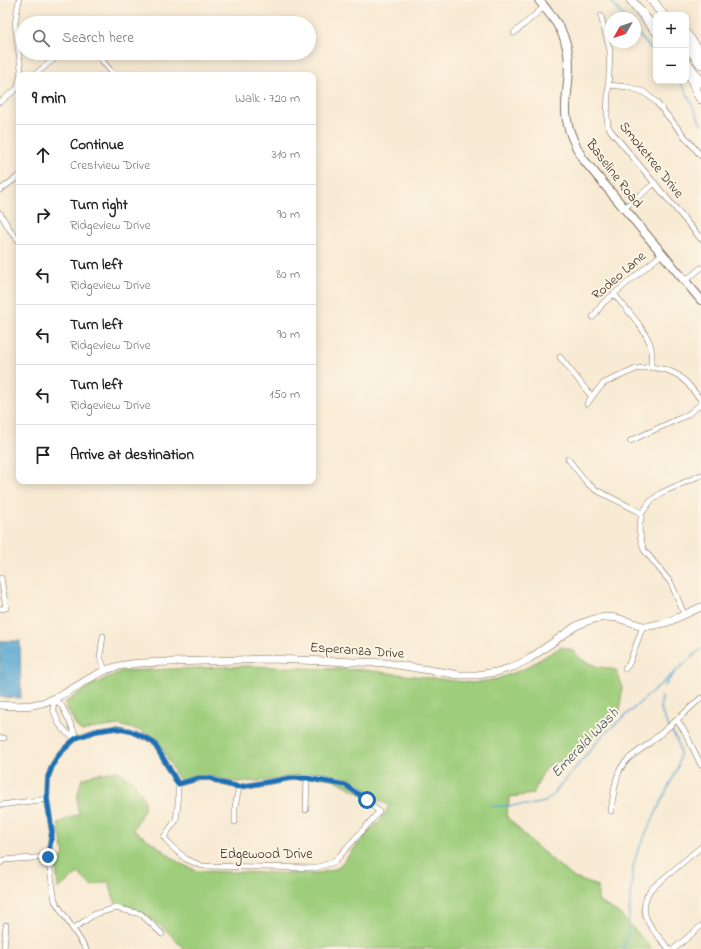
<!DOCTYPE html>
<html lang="en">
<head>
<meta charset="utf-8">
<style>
	:root { --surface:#fff; --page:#f2f2f2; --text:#222; --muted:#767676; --line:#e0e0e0 }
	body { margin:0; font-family:"Indie Flower",sans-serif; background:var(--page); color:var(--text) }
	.controls { position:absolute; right:12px; top:12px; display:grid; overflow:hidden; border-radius:8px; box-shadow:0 2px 10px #0003 }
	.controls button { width:36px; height:36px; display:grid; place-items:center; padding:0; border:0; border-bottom:1px solid var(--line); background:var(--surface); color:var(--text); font:20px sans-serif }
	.compass { position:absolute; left:605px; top:12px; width:36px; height:36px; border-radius:50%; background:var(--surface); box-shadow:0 2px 10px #0003; rotate:230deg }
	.stop { position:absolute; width:12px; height:12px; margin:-9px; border:3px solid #1f6fb2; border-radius:50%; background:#fff }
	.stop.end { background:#1f6fb2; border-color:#fff; box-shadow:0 1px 4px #0008 }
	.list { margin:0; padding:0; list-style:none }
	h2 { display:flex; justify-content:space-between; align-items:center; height:52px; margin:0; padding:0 16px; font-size:17px }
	h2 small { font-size:13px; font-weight:400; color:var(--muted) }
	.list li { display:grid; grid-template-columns:26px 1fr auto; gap:12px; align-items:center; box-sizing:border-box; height:60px; padding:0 16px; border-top:1px solid var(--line) }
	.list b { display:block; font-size:15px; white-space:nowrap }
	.list p { margin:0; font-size:13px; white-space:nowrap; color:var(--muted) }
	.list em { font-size:13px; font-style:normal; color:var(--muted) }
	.icon { flex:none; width:22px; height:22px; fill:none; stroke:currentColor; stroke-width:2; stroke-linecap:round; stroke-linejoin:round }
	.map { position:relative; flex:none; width:701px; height:949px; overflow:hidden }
	.search { position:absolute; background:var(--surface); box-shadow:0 2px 10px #0003; left:16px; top:16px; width:300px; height:44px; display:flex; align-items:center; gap:10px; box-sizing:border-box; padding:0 14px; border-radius:22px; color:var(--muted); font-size:15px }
	.panel { position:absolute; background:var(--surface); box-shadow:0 2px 10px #0003; left:16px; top:72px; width:300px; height:412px; border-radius:8px }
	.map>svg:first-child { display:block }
	.green { fill:#9ece7c; stroke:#6c7c4d }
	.water { fill:#59a7d2; stroke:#4a6878 }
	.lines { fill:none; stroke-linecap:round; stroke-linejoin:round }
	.stream { stroke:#59a7d2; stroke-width:1.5 }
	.minor-casing { stroke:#7d6d5d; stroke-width:6 }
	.secondary-casing { stroke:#7d6d5d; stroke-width:8 }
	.primary-casing { stroke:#7d6d5d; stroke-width:10 }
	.motorway-casing { stroke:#7d6d5d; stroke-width:10 }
	.minor { stroke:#fff; stroke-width:5 }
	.secondary { stroke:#fff; stroke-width:7 }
	.primary { stroke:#fff; stroke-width:8 }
	.motorway { stroke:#fff; stroke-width:9 }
	.route { stroke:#1f6fb2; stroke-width:5 }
	.labels { text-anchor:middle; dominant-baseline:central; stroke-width:4; stroke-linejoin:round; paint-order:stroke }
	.street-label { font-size:14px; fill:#3b2a1e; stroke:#fcf5e5 }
	.water-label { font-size:15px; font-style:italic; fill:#46565d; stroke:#fcf5e5 }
</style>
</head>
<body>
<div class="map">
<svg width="701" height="949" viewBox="0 0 701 949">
	<rect width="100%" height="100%" fill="#fcf5e5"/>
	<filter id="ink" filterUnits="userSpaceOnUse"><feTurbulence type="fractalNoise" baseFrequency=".025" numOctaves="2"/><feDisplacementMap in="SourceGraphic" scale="8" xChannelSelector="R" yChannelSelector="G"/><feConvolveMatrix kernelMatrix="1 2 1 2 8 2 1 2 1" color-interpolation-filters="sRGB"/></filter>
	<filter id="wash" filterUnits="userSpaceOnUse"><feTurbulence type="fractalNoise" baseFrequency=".012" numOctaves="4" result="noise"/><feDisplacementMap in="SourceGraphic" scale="16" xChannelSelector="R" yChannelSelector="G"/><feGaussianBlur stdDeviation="0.9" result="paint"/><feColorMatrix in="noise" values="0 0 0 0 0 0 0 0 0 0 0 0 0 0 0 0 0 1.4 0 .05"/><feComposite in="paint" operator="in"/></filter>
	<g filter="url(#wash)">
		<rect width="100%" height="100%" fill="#f8ead3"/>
		<!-- green -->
		<path class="green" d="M561,647L572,650L582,660L596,666L616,670L622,685L620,713L597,733L575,755L547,767L541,776L533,794L510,797L506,815L531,842L574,878L598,886V901L620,914L652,949H182L183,948L168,932L141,912L116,904L108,881L91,886L78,873L58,889L56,862L64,855L58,823L79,814C75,800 78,792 82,779L95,774L118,771L133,781L144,799V809L133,830L156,845L179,863L197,871L316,874L338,868L370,830L380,822L389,806L380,800L378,802L333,779L302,776L264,781L230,782L212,777L182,781L177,777L162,748L142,731L118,725L90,729L82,731L77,727L67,709L66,702L90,686L122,671L248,666L363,670L473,683L497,679L524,669Z"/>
		<!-- water -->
		<path class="water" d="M0,641H20L21,698L0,697Z"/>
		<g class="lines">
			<!-- stream -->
			<path class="stream" d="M610,0L625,18
				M635,30L656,55
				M678,81L686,91L701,124
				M665,686L668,681L678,669
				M491,806L530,805L545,802L552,796L601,737L701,649
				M621,949L624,946L627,939L633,870L634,863L638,850L677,769C683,751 679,742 669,727C667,723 664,718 662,713C661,708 661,702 662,697"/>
		</g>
	</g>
	<g filter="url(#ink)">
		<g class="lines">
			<!-- minor casing -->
			<g class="minor-casing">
				<path id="minor" d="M19,0L15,23L21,69L20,75
					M601,16L610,51L607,117L608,126L611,131L701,239
					M514,33L544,7
					M96,53L114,75
					M34,75L62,53
					M609,85L628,87L644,92L656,102L701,156
					M18,88L19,80
					M0,102L19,87
					M0,190L19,176
					M624,208L655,183
					M0,213L10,230L19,241
					M685,281L701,268
					M614,294C625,308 648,331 651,348C652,354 651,361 651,367
					M593,317L603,303L662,254
					M560,357L592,397
					M587,404L593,395L604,383L636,369L651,367L667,370L678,375L687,383L701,400
					M630,441L687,415L701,404
					M568,459L588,484L596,490L642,513
					M0,609L6,608L1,578
					M684,614L671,583L644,550L641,540L639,529L642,513L650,502L661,493L701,475
					M103,636L100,657L105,670
					M625,669L629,664L643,626
					M54,699L53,709L59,724L67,733L76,738
					M54,699L62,706L73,729L76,738
					M677,720L685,732L701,765
					M0,738H4
					M0,805L47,799
					M306,810L307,777
					M611,811C613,798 614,784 619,772C625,757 641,751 652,741C669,727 685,713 701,698
					M235,822V807L239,787
					M0,863L4,860L48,857
					M73,929L95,914L116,908L141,914L162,934
					M4,949L6,925
					M86,949L55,901L48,857L52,832L47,799L48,777L53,764L60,753L76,738L95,731L115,728L131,731L146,738L154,743L170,770L178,784V804L176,820L164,837L170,845L186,859L202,866L315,868L334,862L379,812L367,800L355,791L345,785L307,777L291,778L239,787L222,783L211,778H199L178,784
					M669,949C653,929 635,916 650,890L701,847
					M674,949L701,926"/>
			</g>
			<!-- secondary casing -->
			<g class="secondary-casing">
				<path id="secondary" d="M0,705C12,706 25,707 37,704C62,699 81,681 104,671C115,666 128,664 140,663L269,659L385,663L460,675H477L496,672L513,667L529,659L576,626L585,622L594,619L606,617L617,618L643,626H650L668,622L701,607"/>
			</g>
			<!-- primary casing -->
			<g class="primary-casing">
				<path id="primary" d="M539,0C549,13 562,27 566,44C572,64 567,85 566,105C565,125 573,142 583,159L701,300"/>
			</g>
			<!-- motorway casing -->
			<g class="motorway-casing">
				<path id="motorway" d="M631,0L656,31
					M652,0L663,15
					M686,34L701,53
					M690,49L701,64
					M686,62L701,82
					M690,74L697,93L701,99"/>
			</g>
			<!-- minor -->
			<use href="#minor" class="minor"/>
			<!-- secondary -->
			<use href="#secondary" class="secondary"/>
			<!-- primary -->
			<use href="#primary" class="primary"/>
			<!-- motorway -->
			<use href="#motorway" class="motorway"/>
		</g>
	</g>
	<g class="lines" filter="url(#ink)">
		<!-- route -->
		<path class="route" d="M48,857L52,832L47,799L48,777L53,764L60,753L76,738L96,731L115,728L130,731L146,738L154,743L170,770L178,784L199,778H210L222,783L239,787L291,778H307L345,785L354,791L367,800"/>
	</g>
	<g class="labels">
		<!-- street labels -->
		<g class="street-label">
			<text transform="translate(651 160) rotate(51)">Smoketree Drive</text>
			<text transform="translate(614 174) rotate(52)">Baseline Road</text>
			<text transform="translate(619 276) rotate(-41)">Rodeo Lane</text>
			<text transform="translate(357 651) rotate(4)">Esperanza Drive</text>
			<text x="266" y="854">Edgewood Drive</text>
		</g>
		<!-- water labels -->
		<g class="water-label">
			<text transform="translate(585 743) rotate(-46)">Emerald Wash</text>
		</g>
	</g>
</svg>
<div class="controls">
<button>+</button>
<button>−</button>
</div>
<svg class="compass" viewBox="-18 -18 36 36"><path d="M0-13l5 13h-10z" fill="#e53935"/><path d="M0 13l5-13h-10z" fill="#767676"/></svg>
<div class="stop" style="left:367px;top:800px"></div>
<div class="stop end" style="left:48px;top:857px"></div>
<div class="search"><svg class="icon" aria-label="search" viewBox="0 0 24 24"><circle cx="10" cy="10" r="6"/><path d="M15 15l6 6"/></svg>Search here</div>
<section class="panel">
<h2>9 min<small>Walk · 720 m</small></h2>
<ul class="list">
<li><svg class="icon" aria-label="ahead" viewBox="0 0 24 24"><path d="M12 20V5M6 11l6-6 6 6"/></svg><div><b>Continue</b><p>Crestview Drive</p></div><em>310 m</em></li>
<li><svg class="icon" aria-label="right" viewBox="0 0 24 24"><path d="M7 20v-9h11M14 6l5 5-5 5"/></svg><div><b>Turn right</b><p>Ridgeview Drive</p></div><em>90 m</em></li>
<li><svg class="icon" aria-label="left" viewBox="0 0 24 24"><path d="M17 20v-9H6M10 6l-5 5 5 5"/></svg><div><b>Turn left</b><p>Ridgeview Drive</p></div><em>80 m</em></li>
<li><svg class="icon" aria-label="left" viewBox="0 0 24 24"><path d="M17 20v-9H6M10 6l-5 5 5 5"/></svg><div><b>Turn left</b><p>Ridgeview Drive</p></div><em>90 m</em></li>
<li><svg class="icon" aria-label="left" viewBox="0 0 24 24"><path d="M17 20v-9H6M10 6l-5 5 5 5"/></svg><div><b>Turn left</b><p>Ridgeview Drive</p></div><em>150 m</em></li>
<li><svg class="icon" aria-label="arrive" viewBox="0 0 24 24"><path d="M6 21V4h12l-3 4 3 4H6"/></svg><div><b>Arrive at destination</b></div></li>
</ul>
</section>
</div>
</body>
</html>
